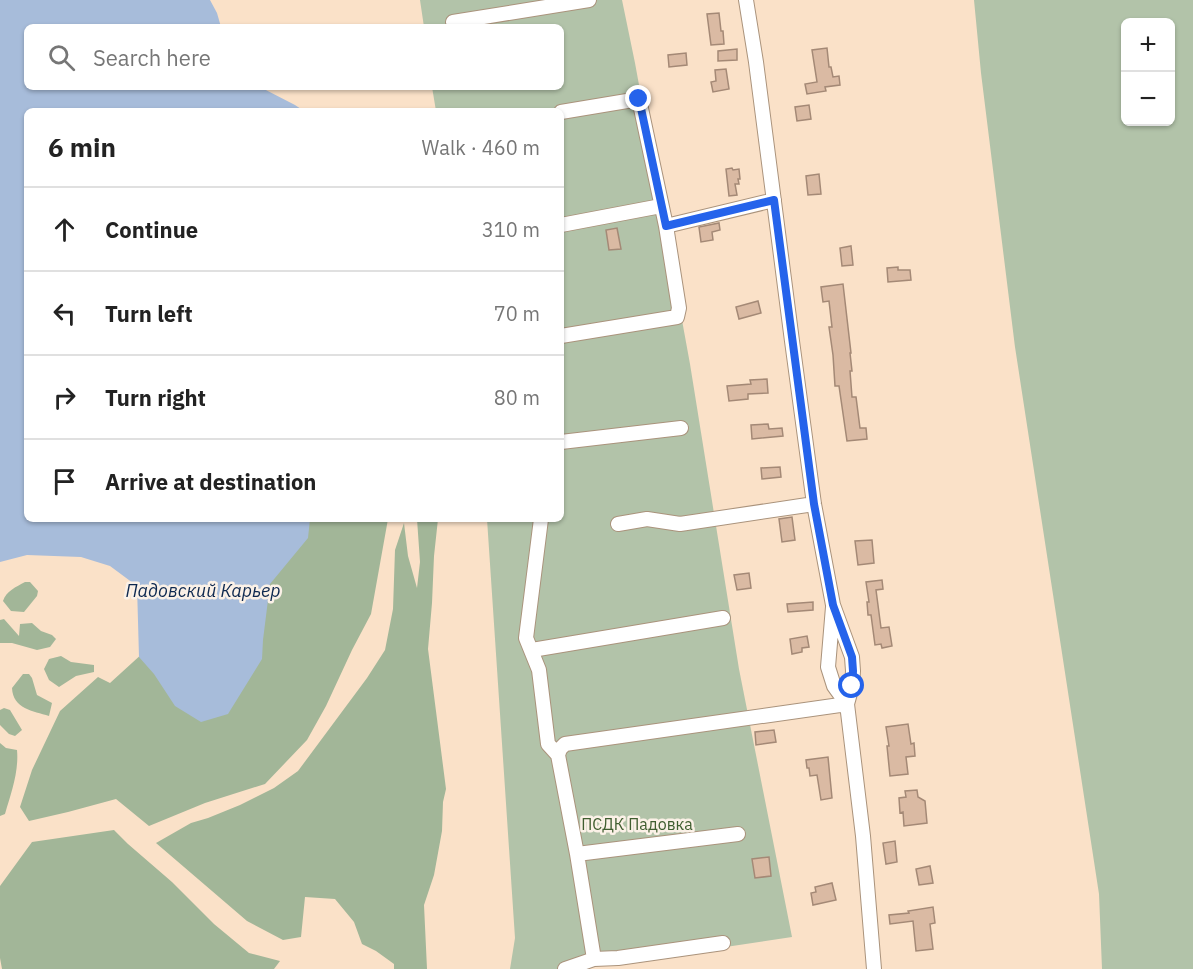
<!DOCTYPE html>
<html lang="en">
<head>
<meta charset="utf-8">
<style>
	:root { --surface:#fff; --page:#f2f2f2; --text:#222; --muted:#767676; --line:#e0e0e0 }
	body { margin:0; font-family:"IBM Plex Sans",sans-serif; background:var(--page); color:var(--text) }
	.controls { position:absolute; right:18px; top:18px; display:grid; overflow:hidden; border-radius:9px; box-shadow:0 2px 4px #0004 }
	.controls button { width:54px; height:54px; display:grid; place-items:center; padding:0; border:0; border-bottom:2px solid var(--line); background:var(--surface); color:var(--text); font:30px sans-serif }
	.stop { position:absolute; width:18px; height:18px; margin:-14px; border:4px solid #2563eb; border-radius:50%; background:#fff }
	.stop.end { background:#2563eb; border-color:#fff; box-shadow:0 2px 6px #0008 }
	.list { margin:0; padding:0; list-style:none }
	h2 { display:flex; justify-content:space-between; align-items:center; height:78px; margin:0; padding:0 24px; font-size:26px }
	h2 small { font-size:20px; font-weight:400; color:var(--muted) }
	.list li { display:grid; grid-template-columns:39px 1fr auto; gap:18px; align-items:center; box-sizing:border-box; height:84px; padding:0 24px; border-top:2px solid var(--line) }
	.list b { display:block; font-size:22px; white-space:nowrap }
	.list em { font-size:20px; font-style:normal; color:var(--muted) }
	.icon { flex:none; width:33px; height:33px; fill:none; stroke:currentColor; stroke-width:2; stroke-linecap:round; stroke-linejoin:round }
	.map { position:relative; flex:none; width:1193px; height:969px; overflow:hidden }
	.search { position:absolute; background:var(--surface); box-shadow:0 2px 4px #0004; left:24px; top:24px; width:540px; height:66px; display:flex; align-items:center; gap:15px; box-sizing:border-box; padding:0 21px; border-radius:9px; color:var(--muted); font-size:22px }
	.panel { position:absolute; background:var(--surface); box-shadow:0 2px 4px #0004; left:24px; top:108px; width:540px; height:414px; border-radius:9px }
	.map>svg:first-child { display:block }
	.green { fill:#b2c3a9; fill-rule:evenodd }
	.forest { fill:#a2b698 }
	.water { fill:#a7bcda }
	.building { fill:#dabaa3; stroke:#a48976; stroke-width:1.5 }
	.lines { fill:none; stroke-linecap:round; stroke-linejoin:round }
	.minor-casing { stroke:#aa937c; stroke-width:16 }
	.minor { stroke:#fff; stroke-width:14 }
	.route { stroke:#2563eb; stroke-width:8 }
	.labels { text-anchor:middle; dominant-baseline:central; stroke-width:5; stroke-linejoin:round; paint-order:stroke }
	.park-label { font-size:16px; fill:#405e30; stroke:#fbf1e7 }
	.water-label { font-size:18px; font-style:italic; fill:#0d284f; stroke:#fbf1e7 }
</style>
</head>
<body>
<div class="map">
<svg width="1193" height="969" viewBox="0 0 1193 969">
	<rect width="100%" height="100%" fill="#fae1c8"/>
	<!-- green -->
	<path class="green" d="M420,0H622L635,63L690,364L739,669L792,937L579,969H510L515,938L487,519H561V111H436L432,87H561V27H424Z
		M974,0H1193V969H1102L1099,894L1015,347L981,73ZM1126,22H1170V122H1126Z"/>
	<!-- forest -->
	<path class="forest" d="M290,519H388L371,614L352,650L326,706L307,740L265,784L205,803L149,826L116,799L68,812L29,821L20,807L32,770L60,711L98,677L110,683Z
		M417,519H438L434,556L432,603L428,649L446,789L443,802L442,831L434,875L424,905L427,969H394V964L376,951L362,944L354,922L335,899L305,897L301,937L283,940L247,921L156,843L191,823L208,818L240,805L274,788L298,771L367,678L385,650L393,609L395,550L404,523L408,556L417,588L420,562Z
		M25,582H30L38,591L37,596L24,612L11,611L3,601C6,591 16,587 25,582Z
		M4,619L19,636L20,624L32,623L41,631L52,635L56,639L50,647L37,650L12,643H0V620Z
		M61,656L71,662L94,665V672L76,676L59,687L49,680L44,669L49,659Z
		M23,674H29L32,678L37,695L52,703L49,716C33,711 13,709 12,688Z
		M4,708L10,710L22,730L15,736L9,734L0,725V710Z
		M0,743L6,748L17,750C19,772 11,793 5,814L0,816Z
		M114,830L128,844L172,882L214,924L249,953L280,961L274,969H2L0,958V886L32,842Z"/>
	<!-- water -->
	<path class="water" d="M0,0H210L217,13L221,27H27V87H260L295,105L304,111H27V519H310L308,538L270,584L263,640L262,659L228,714L201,722L175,706L154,674L139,657L137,586L110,566L81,557L27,555L0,562Z"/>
	<!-- building -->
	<path class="building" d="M719,13L721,31H723L724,44L711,45L707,14Z
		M827,48L829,67H831L833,77L839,76L840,85L825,87L826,91L807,94L805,84L817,82L812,50Z
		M737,49V60L718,61V51Z
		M686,53L687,65L669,67L668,55Z
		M726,69L729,89L713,92L711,82L716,81L715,70Z
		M809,105L811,119L797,121L795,107Z
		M732,168L733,170L739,169L740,179H738L739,184H735L737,195L729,196L726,169Z
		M819,174L821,194L808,195L806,176Z
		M719,223L720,230L712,232L713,240L701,242L699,227Z
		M617,228L621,249L609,250L606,230Z
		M851,246L853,265L842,266L840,248Z
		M898,267V270H910L911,280L888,282L887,268Z
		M843,284L851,353H850L852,371H850L852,397H856L860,428H866L867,439L847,441L839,386H835L833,355L829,327H832L829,301L823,302L821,287Z
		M758,301L761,313L739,319L736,307Z
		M767,379L768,393L748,394V399L729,401L727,386L751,384L750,380Z
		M768,424L769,429L782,428L783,436L752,439L751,425Z
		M780,467L781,477L762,479L761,468Z
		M792,517L795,540L782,542L779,519Z
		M872,540L874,563L858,565L855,541Z
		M749,573L751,588L737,590L734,575Z
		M882,580L883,589L876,590L881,628L889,627L892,646L882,648L881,644L875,645L871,615H868L867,602H869L866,582Z
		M813,602V610L788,612L787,604Z
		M807,636L809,647L802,648V652L792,654L790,639Z
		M908,724L911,744L914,743L915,756L906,757L908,774L890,776L887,746H889L886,727Z
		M774,730L776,742L756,745L755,732Z
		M828,757L832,798L821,800L817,775L810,776L809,768H807L806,760Z
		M917,790L918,797L925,801L927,823L904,826L903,812L900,813L899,798L906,797L905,791Z
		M895,841L897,862L886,864L883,843Z
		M769,857L771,876L755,878L752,859Z
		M930,866L933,883L919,885L916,869Z
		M832,883L836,900L813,905L811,893L816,892L815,887Z
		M933,907L935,923L930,924L933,949L916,951L913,921L890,924L889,915L909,913L908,911Z"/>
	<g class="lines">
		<!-- minor casing -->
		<g class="minor-casing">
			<path id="minor" d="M746,0L756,62L792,341L814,504L833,605L852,657L853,671L852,686L847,704L863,836L874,969
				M453,22L589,0
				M561,112L639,99L666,226
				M561,225L661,206
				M561,336L677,317L679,308L666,226L774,200
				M561,442L681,428
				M541,519L526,638L539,670L548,744L558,755
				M618,524L647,519L680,524L814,504
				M833,607L828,667L834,686L847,704
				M532,650L723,618
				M577,854L738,834
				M723,943L618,958L594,959L577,854L558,755L560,749L565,744L847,704
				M565,969L594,959"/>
		</g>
		<!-- minor -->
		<use href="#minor" class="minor"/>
	</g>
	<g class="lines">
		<!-- route -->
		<path class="route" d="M639,99L666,226L774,200L814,504L833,605L852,657L853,671L852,686"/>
	</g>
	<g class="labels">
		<!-- park labels -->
		<g class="park-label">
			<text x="637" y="824">ПСДК Падовка</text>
		</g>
		<!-- water labels -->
		<g class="water-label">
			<text x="203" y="590">Падовский Карьер</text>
		</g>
	</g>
</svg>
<div class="controls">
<button>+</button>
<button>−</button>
</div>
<div class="stop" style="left:852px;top:686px"></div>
<div class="stop end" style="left:639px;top:99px"></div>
<div class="search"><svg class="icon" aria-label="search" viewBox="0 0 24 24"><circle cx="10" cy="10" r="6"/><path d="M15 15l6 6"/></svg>Search here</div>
<section class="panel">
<h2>6 min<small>Walk · 460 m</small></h2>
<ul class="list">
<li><svg class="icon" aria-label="ahead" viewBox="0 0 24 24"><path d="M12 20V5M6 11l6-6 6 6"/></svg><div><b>Continue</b></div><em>310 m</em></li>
<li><svg class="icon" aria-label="left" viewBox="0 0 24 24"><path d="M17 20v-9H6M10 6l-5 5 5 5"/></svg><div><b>Turn left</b></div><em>70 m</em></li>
<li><svg class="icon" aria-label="right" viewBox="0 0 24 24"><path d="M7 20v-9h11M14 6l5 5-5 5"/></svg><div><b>Turn right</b></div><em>80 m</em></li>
<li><svg class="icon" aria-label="arrive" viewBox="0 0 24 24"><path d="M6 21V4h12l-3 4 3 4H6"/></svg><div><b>Arrive at destination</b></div></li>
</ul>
</section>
</div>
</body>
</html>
